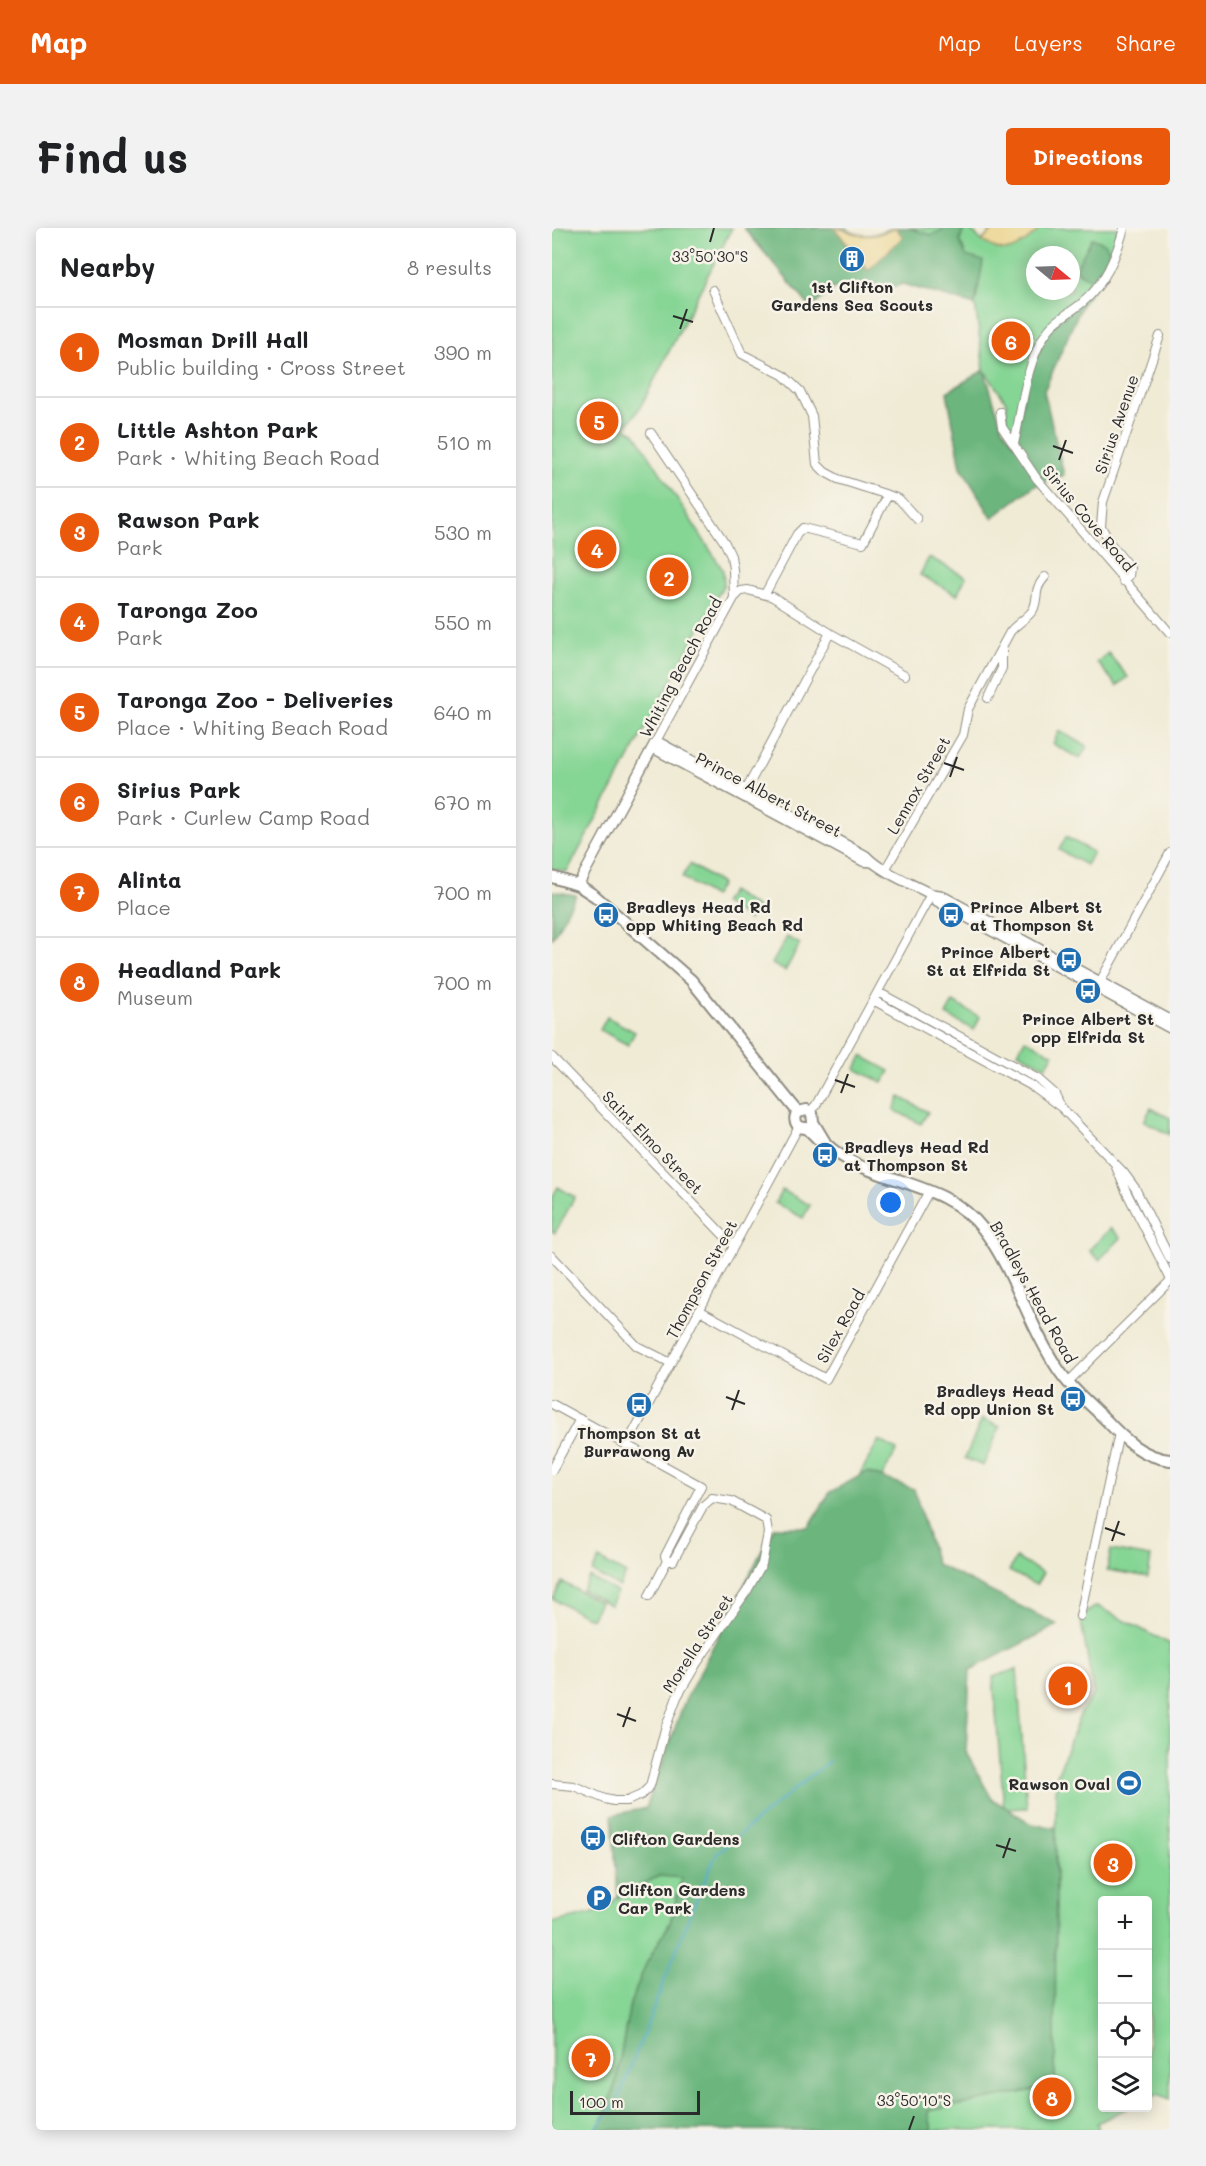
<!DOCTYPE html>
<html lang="en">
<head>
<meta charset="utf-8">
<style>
	:root { --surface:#fff; --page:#f2f2f2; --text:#202124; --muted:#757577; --line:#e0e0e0; --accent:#ea580c }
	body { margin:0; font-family:Mali,sans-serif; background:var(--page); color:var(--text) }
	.controls { position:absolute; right:18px; bottom:18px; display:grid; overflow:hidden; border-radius:6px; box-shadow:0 3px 15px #0003 }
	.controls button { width:54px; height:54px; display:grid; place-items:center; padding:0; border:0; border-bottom:2px solid var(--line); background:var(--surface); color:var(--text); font:30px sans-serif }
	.compass { position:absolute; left:474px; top:18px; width:54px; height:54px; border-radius:50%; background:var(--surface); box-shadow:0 3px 15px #0003; rotate:109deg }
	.scale { position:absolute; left:18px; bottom:15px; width:130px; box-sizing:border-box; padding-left:6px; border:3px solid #2b2b2b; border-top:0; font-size:16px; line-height:21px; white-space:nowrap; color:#2b2b2b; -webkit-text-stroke:4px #f7f3e8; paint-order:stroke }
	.you { position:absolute; left:339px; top:975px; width:21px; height:21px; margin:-15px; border:4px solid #fff; border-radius:50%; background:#1a73e8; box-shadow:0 0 0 9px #1a73e833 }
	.badge { display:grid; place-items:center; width:39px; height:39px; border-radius:50%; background:var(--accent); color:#fff; font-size:20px; font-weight:700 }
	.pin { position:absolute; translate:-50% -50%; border:3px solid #fff; box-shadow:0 2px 6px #0006 }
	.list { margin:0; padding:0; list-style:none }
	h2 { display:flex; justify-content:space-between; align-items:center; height:78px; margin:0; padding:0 24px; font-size:26px }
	h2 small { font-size:20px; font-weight:400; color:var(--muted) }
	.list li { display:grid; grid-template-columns:39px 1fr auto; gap:18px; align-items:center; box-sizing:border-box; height:90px; padding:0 24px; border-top:2px solid var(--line) }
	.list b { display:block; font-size:22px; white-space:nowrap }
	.list p { margin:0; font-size:20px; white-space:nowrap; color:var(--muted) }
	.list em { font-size:20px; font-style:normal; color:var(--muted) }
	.icon { flex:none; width:33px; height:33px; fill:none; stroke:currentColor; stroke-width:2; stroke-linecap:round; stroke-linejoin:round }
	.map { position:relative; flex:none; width:618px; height:1902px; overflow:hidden; border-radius:6px }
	header { display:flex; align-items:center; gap:36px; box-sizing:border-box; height:84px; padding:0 30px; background:var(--accent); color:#fff }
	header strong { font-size:28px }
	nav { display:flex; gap:33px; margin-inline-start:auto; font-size:21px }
	.intro { display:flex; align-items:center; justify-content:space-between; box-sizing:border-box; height:144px; padding:0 36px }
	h1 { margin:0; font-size:42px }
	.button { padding:15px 27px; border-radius:6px; background:var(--accent); color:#fff; font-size:21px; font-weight:700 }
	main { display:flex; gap:36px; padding:0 36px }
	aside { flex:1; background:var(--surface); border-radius:6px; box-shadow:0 3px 15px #0003 }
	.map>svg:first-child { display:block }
	.green { fill:#85d594; stroke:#588060; stroke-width:1.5; fill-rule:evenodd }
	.forest { fill:#6cb67e; stroke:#4c7054; stroke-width:1.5 }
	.sand { fill:#eeda9e; stroke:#8c8264; stroke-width:1.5 }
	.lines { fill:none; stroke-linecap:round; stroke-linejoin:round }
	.stream { stroke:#4baaca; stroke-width:2 }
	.minor-casing { stroke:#8e8b80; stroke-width:10 }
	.tertiary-casing { stroke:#8e8b80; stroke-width:12 }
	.secondary-casing { stroke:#8e8b80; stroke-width:14 }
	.minor { stroke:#fff; stroke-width:8 }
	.tertiary { stroke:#fff; stroke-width:9 }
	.secondary { stroke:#fff; stroke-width:10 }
	.ticks { fill:none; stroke:#2b2b2b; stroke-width:2 }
	.labels { text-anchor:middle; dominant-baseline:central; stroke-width:5; stroke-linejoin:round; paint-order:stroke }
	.poi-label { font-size:16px; font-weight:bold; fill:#2b2b2b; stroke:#f7f3e8; text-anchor:start }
	.street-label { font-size:16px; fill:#2b2b2b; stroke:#f7f3e8 }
	.ticks-label { font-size:15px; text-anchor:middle; fill:#2b2b2b; stroke:#f7f3e8; stroke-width:5; stroke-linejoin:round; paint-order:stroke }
</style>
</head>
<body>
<header>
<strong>Map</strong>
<nav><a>Map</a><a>Layers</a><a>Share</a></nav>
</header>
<div class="intro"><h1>Find us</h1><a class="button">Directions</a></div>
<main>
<aside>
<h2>Nearby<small>8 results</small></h2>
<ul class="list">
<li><span class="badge">1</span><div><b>Mosman Drill Hall</b><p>Public building · Cross Street</p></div><em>390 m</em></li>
<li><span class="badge">2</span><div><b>Little Ashton Park</b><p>Park · Whiting Beach Road</p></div><em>510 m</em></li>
<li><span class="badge">3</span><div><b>Rawson Park</b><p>Park</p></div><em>530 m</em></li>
<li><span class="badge">4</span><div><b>Taronga Zoo</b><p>Park</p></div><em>550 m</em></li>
<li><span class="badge">5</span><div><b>Taronga Zoo - Deliveries</b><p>Place · Whiting Beach Road</p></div><em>640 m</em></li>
<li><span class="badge">6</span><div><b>Sirius Park</b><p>Park · Curlew Camp Road</p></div><em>670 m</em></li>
<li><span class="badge">7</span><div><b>Alinta</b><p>Place</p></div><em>700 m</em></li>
<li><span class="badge">8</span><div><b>Headland Park</b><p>Museum</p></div><em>700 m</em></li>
</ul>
</aside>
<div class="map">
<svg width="618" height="1902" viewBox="0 0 618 1902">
	<rect width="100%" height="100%" fill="#f7f3e8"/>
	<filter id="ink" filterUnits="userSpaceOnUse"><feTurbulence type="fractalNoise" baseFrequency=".0167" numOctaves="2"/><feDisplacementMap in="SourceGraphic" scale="12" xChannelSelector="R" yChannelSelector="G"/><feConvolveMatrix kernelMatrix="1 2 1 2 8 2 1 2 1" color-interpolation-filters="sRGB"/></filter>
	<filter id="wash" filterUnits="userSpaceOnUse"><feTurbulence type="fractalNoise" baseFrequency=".008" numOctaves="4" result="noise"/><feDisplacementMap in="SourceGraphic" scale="24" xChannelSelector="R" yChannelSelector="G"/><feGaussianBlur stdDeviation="1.35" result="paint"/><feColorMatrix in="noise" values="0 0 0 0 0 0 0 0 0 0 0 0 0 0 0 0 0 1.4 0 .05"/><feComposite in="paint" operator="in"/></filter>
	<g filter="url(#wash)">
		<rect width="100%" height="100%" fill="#f0ebd5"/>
		<!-- green -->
		<path class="green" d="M0,0H180L89,178L73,200L83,205L171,342L172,356L15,644L0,641Z
			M192,0H294C313,16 325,3 343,0C352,0 409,0 415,1C421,3 426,9 430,13L443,0H566L567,2L545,55L531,74L463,202L454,194V174L432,142L423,76L351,56L335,60L313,62L282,60L259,80ZM483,27H519V63H483Z
			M377,329L414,349L405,367L368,347Z
			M556,425L576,449L565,458L545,434Z
			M507,503L535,518L528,531L501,516Z
			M514,609L541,624L534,637L507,622Z
			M138,636L169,656L161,669L130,649Z
			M179,663L205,680L197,692L171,675Z
			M235,709L248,716L233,743L220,736Z
			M401,774L428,789L422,802L394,787Z
			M55,789L83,804L76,817L48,802Z
			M473,811L501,826L494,839L466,824Z
			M310,828L338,843L331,855L304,841Z
			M348,869L376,884L369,896L342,882Z
			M599,880L618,890V907L592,893Z
			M6,959L23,969L3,1005L0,1003V970Z
			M230,962L258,977L251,990L223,975Z
			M559,1000L569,1010L547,1032L537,1022Z
			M430,1191L448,1199L431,1238L413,1230Z
			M327,1212L345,1222L324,1259L306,1250Z
			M559,1322L599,1329L596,1349L555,1342Z
			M464,1330L491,1345L484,1357L457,1343Z
			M47,1331L74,1346L67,1359L40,1344Z
			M37,1349L65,1364L58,1377L30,1362Z
			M10,1354L48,1374L39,1391L1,1371Z
			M545,1378L618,1416V1871L605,1866L596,1870V1672H550V1880H576L545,1895L547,1902H380L376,1883L503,1858L504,1550L529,1484L542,1466L528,1388Z
			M465,1441L475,1580L452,1581L441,1449Z
			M107,1648L130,1649L118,1695L94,1736L78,1776L64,1853L52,1889L47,1897L72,1902H0V1695L50,1683L66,1669Z"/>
		<!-- forest -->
		<path class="forest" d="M192,0H282L299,21L291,29L302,40L310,33L351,9L344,0H357L379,7L396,0H412L408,13L414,28L431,33L423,77L351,56L335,60L313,62L282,60L259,80Z
			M540,10L554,16L558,26L545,55L523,42Z
			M531,74L492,163L512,247L482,258L440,290L409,239L395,164L432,142L450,199L462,215L476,150L497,101Z
			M0,663L24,667L0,711Z
			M315,1244L362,1261L384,1336L506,1397L418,1442L414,1524L440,1571L480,1596L504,1600L503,1858L376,1883L380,1902H44L52,1889L64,1853L78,1776L94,1736L118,1695L130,1650L107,1648L66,1669L60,1587L94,1580L132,1475L222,1299H257L278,1264Z"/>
		<!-- sand -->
		<path class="sand" d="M282,0C292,0 296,4 306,6C320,10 331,4 344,0L351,9L316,43L310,33Z
			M443,0H488C483,7 466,20 457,22C448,24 437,17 430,13Z"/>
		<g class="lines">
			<!-- stream -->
			<path class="stream" d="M42,1902L64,1877L141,1679L165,1625L277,1533"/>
		</g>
	</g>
	<g filter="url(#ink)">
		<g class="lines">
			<!-- minor casing -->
			<g class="minor-casing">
				<path id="minor" d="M161,62L190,126L231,147L248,163L260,188L265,236L273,244L286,251L336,267L311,315L251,300L245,306L213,366
					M448,184L450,199L485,251L618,405
					M99,205L173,315L179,328L181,341L182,370L104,513
					M462,216C470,181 474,130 497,101C505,91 519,84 530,75C553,56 564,29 572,0
					M336,267L347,271L365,291
					M571,353L577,348L578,340L558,315L549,298L551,274L608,108
					M182,370L189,363L196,362L221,369L278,405L353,447
					M436,470L450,440V421
					M194,562L278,405
					M333,642L411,507L416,481L458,404C464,396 479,388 482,380C487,366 481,363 493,349
					M548,754L618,625
					M326,764L486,851L503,866L509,879
					M321,772L480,858L510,880L572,945L583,960L618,1031
					M0,829L182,1018
					M258,883L264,877L379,666
					M564,939L574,963L618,1050
					M0,1028L85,1118L119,1135
					M147,1082L274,1151L377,963
					M516,1154L618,1053
					M0,1176L149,1258L113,1328L115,1333H121L151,1278L160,1270L179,1273L214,1292L216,1305L210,1336L195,1363L145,1435L125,1469L113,1501L98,1558L89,1567L75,1573H62L53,1571L22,1558L0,1556
					M75,1216L247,898
					M0,1242L28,1191
					M97,1368L115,1333
					M528,1388L567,1205"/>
			</g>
			<!-- tertiary casing -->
			<g class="tertiary-casing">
				<path id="tertiary" d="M101,520L311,633L320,634
					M26,657L104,513L314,628C329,644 360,656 379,666L388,667L618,792
					M379,666L385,673L618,800"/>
			</g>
			<!-- secondary casing -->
			<g class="secondary-casing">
				<path id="secondary" d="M0,649L26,657L43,668L139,752L246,884
					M246,884L255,882L260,885L261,894L273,914
					M246,884C240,892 245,901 255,900
					M255,900L269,914L273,915C316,957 391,949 431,1001C462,1041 476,1096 504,1138C517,1159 537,1175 554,1192C572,1211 590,1229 618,1232"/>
			</g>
			<!-- minor -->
			<use href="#minor" class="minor"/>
			<!-- tertiary -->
			<use href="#tertiary" class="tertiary"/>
			<!-- secondary -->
			<use href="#secondary" class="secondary"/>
		</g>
	</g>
	<!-- ticks -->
	<path class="ticks" d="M158,14L162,0M121,88L141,94M128,101L135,81M501,218L521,225M507,232L514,212M392,535L412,542M398,549L405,529M283,852L303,859M289,865L296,846M174,1169L193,1176M180,1182L187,1162M553,1300L573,1307M560,1313L567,1293M65,1486L84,1493M71,1499L78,1479M444,1617L464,1623M451,1630L458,1610M357,1902L362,1888"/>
	<!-- icons -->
	<defs>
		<g id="building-disc" transform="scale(1.35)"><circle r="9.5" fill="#1f6fb2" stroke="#f7f3e8"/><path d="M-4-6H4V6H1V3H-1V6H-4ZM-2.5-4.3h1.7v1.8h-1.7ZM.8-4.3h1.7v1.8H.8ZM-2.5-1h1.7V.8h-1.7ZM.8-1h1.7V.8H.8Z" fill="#fff"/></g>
		<g id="bus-disc" transform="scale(1.35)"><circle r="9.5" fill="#1f6fb2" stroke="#f7f3e8"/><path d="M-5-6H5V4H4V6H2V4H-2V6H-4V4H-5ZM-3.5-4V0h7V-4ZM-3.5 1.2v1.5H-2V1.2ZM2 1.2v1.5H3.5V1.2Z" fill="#fff"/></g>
		<g id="stadium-disc" transform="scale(1.35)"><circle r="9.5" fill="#1f6fb2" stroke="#f7f3e8"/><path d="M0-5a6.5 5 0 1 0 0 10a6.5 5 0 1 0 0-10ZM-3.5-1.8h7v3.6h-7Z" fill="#fff"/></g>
		<g id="parking-disc" transform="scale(1.35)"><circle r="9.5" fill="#1f6fb2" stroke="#f7f3e8"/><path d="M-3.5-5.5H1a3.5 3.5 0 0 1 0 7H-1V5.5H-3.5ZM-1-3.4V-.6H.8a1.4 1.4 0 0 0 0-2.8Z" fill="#fff"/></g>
	</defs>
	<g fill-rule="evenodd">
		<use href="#building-disc" x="300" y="31"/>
		<use href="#bus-disc" x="54" y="687"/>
		<use href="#bus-disc" x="399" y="687"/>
		<use href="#bus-disc" x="517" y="732"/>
		<use href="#bus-disc" x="536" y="763"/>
		<use href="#bus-disc" x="273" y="927"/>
		<use href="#bus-disc" x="521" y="1171"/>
		<use href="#bus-disc" x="87" y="1177"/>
		<use href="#stadium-disc" x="577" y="1555"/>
		<use href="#bus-disc" x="41" y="1610"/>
		<use href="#parking-disc" x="47" y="1670"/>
	</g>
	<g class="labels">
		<!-- poi labels -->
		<g class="poi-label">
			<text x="300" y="58" text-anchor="middle">1st Clifton<tspan x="300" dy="18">Gardens Sea Scouts</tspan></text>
			<text x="74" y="678">Bradleys Head Rd<tspan x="74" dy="18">opp Whiting Beach Rd</tspan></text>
			<text x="418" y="678">Prince Albert St<tspan x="418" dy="18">at Thompson St</tspan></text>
			<text x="498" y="723" text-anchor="end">Prince Albert<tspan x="498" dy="18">St at Elfrida St</tspan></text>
			<text x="536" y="790" text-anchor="middle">Prince Albert St<tspan x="536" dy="18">opp Elfrida St</tspan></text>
			<text x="292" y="918">Bradleys Head Rd<tspan x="292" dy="18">at Thompson St</tspan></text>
			<text x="502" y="1162" text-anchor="end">Bradleys Head<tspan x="502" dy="18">Rd opp Union St</tspan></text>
			<text x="87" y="1204" text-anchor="middle">Thompson St at<tspan x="87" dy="18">Burrawong Av</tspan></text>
			<text x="558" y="1555" text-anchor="end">Rawson Oval</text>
			<text x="60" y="1610">Clifton Gardens</text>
			<text x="66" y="1661">Clifton Gardens<tspan x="66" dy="18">Car Park</tspan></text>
		</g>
		<!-- street labels -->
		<g class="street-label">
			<text transform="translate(564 196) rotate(-71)">Sirius Avenue</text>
			<text transform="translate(537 290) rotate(50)">Sirius Cove Road</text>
			<text transform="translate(128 439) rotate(-62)">Whiting Beach Road</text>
			<text transform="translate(366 557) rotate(-60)">Lennox Street</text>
			<text transform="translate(217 566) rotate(28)">Prince Albert Street</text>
			<text transform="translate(101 914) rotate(46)">Saint Elmo Street</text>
			<text transform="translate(149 1051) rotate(-62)">Thompson Street</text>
			<text transform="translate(482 1064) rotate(61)">Bradleys Head Road</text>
			<text transform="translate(288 1098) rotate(-61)">Silex Road</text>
			<text transform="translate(145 1415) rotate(-57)">Morella Street</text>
		</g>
	</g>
	<g class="ticks-label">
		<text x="158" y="34">33°50'30"S</text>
		<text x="362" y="1878">33°50'10"S</text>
	</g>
</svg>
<div class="controls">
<button>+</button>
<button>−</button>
<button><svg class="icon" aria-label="locate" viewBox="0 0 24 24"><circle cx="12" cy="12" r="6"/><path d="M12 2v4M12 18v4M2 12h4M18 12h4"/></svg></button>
<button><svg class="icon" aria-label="layers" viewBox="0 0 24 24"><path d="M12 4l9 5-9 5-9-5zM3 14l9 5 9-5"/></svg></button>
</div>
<svg class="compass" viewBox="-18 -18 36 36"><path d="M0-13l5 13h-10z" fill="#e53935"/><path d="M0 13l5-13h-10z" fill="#757577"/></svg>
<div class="scale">100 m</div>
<div class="you"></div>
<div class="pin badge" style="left:516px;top:1458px">1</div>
<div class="pin badge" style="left:117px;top:349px">2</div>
<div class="pin badge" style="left:561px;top:1635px">3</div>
<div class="pin badge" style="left:45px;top:321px">4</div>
<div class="pin badge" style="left:47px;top:193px">5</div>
<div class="pin badge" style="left:459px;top:113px">6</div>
<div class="pin badge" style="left:39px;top:1830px">7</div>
<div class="pin badge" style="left:500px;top:1869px">8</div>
</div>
</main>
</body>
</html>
